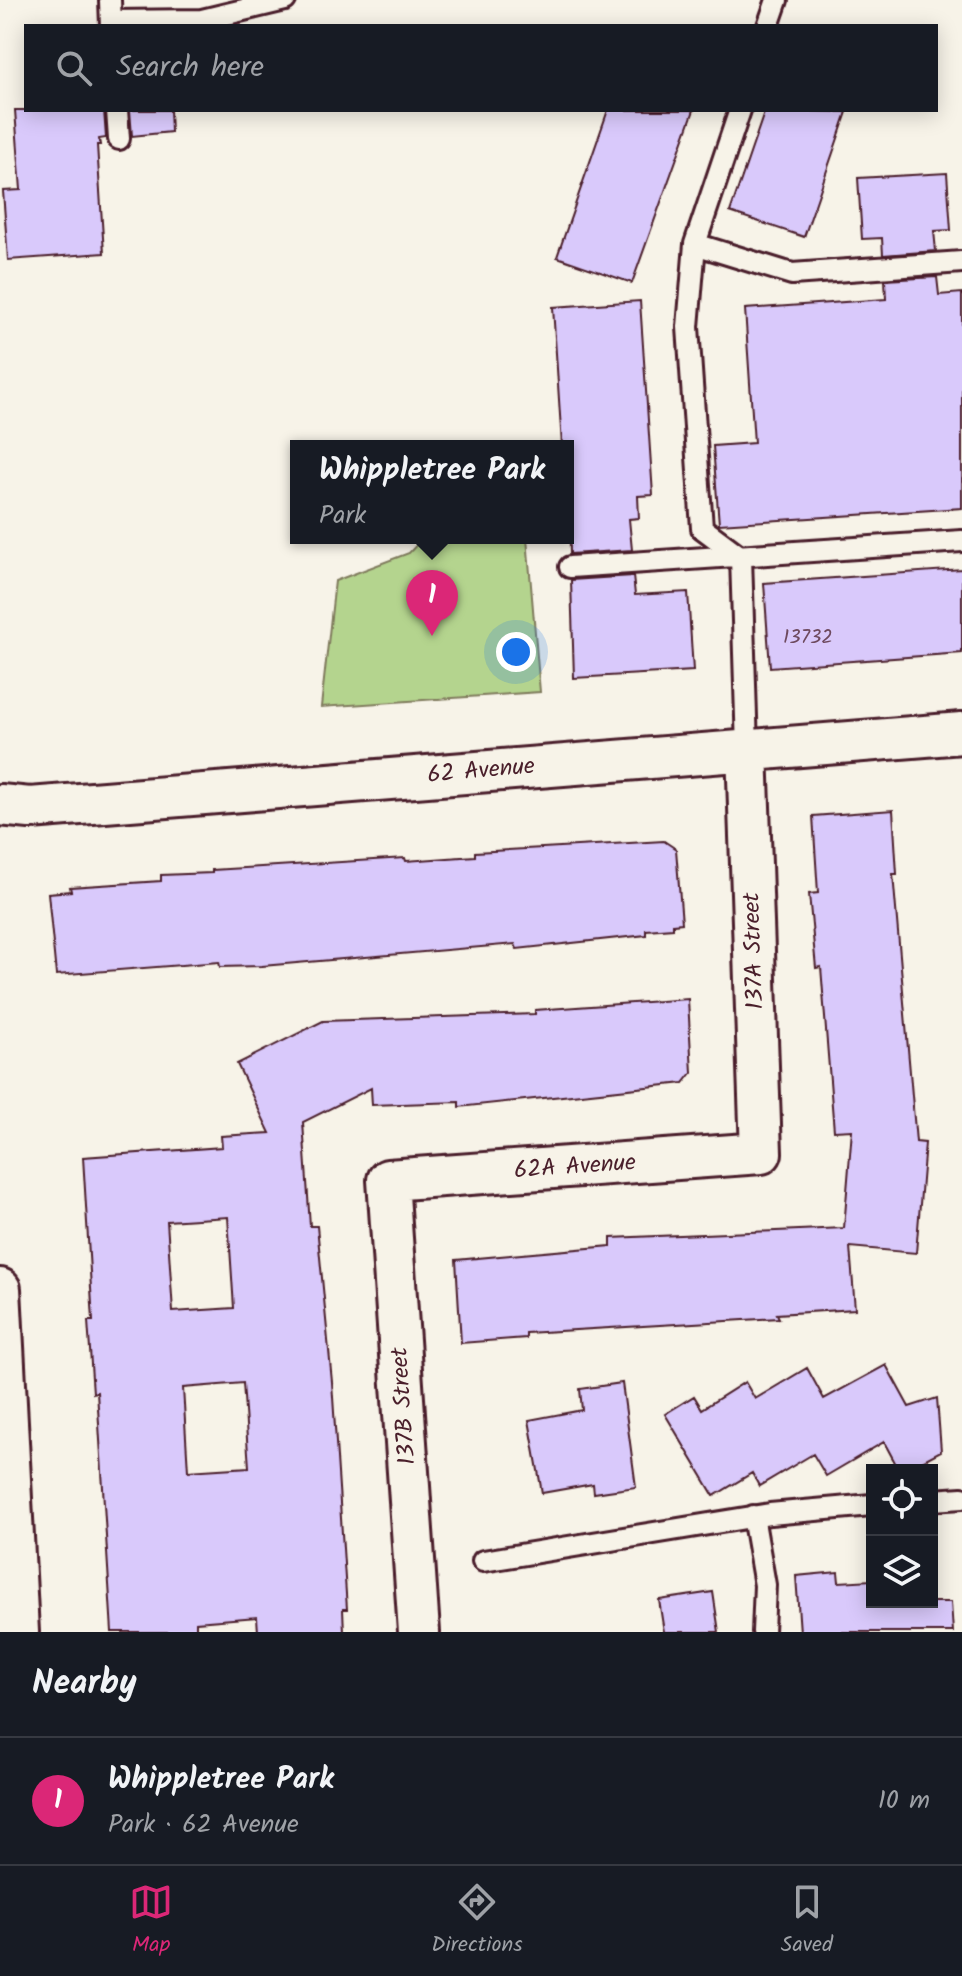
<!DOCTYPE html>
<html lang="en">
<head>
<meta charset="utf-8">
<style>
	:root { --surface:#171b24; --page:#20242c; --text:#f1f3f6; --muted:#9ea1a6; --line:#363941; --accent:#db2777 }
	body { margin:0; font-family:Kalam,sans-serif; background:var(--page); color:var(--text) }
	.controls { position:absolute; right:24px; bottom:24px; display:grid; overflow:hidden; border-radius:0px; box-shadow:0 4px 20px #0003 }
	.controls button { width:72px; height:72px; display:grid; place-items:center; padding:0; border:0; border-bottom:2px solid var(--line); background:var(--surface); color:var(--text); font:40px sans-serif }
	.you { position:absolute; left:516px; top:652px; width:28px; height:28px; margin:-20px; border:6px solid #fff; border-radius:50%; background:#1a73e8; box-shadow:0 0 0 12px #1a73e833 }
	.badge { display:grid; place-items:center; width:52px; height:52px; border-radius:50%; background:var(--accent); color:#fff; font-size:26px; font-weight:700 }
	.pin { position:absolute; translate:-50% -66px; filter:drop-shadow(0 2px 4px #0008) }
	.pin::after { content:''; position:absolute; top:42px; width:28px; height:24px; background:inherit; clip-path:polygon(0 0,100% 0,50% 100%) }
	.popup { position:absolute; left:290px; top:440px; width:284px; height:104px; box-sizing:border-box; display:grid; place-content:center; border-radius:0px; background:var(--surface); filter:drop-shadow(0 2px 6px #0005); font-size:26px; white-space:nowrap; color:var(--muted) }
	.popup b { font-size:30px; color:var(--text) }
	.popup::after { content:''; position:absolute; left:50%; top:100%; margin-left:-16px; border:16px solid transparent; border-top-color:var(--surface) }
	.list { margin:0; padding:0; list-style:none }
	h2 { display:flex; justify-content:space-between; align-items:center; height:104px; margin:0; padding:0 32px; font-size:34px }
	h2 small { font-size:26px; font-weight:400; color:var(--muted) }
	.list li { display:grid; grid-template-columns:52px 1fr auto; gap:24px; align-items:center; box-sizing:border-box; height:128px; padding:0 32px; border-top:2px solid var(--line) }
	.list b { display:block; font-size:30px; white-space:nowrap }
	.list p { margin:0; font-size:26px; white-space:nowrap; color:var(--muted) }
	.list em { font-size:26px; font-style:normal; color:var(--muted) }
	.icon { flex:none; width:44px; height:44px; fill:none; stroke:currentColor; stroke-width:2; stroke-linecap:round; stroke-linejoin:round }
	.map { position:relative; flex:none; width:962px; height:1632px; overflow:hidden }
	.search { position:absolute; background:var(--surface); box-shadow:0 4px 20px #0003; left:24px; right:24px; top:24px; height:88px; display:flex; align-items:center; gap:20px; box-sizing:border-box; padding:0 28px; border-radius:0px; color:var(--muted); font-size:30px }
	.sheet { height:232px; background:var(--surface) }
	nav { display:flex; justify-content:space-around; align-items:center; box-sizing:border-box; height:112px; border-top:2px solid var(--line); background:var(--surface); font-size:22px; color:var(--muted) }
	nav a { display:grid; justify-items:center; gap:4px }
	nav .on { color:var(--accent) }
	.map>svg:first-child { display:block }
	.green { fill:#b4d48e; stroke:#7f7a5c; stroke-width:2 }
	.building { fill:#d9c9fb; stroke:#4a1f2b; stroke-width:2; fill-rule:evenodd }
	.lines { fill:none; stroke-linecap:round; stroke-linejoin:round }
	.service-casing { stroke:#4a1f2b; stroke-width:26 }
	.minor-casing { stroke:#4a1f2b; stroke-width:46 }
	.service { stroke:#f7f3e8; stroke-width:20 }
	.minor { stroke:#f7f3e8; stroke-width:40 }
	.labels { text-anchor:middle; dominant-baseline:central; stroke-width:6; stroke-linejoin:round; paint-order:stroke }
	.number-label { font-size:20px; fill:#6e4a5f }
	.street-label { font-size:24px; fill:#4a1f2b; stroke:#f7f3e8 }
</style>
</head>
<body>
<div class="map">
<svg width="962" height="1632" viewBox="0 0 962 1632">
	<rect width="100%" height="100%" fill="#f7f3e8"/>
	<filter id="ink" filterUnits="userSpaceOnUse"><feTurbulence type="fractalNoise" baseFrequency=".0125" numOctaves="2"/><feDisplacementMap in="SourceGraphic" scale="16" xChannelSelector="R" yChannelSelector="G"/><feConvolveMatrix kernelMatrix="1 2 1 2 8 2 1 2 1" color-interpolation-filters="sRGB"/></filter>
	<g filter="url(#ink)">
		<!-- green -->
		<path class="green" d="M423,538H527L540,692L321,707L335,581L409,553Z"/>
		<!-- building -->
		<path class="building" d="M15,110H104L106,138L99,139L100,145H97L104,253L8,260L3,191L21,190Z
			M130,110H170L171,132L132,136Z
			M608,110H694L632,283L557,257Z
			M765,110L847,112L804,237L730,212Z
			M947,173L951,230L934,231L936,251L883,255L882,238L862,239L858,178Z
			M937,277L939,295L962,293V508L719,524L713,446L754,443L745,309L886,299L885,280Z
			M640,301L653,495L638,496L639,518L629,519L632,550L570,554L568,446H562L553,307Z
			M962,569V653L770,667L764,583Z
			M633,576L635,595L688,592L693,671L574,678L571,580Z
			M893,810L897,874H893L916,1142L925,1143L916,1253L850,1247L855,1309L777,1314L779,1318L526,1333V1338L461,1343L456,1260L611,1246V1238L844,1228L852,1130L834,1131L821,967L816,968L809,894L818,893L813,816Z
			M664,841L676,849L682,923L673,924V928L646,930V935L517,949L515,944L262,966L220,967L219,962L56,975L48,893L71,891L70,887L161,881V875L212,873V870L405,858L406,861L475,856V852Z
			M688,999L692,1073L684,1083L459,1107V1102L372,1105L371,1088L303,1122L310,1226H317L332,1382L347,1609H343L344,1632H258L257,1617L196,1622V1632H112L97,1392L93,1393L88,1321H93L83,1157L222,1147L221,1136L270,1133L237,1064L323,1021L535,1014V1010ZM228,1217L234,1308L173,1312L167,1221ZM243,1383L249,1467L188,1471L183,1388Z
			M886,1365L909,1407L937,1398L941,1451L905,1470H899L884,1442L826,1476L813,1454L759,1486L752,1473L714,1496L665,1414L694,1396L702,1409L745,1382L755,1399L807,1368L824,1399Z
			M622,1383L636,1487L594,1493L593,1484L542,1493L529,1420L582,1410L580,1389Z
			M838,1572L839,1582L872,1580V1602H951L953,1632H800L796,1576Z
			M713,1592L719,1632H664L659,1600Z"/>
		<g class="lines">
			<!-- service casing -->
			<g class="service-casing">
				<path id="service" d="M110,0L111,26
					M111,21L202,20L285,0
					M768,26L777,0
					M117,110L119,139
					M740,110L695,244L688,327L702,528L741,557L747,749
					M695,244L792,274L962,262
					M570,567L962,541
					M932,1500L962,1498
					M753,1516L765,1585L763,1632
					M483,1561L770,1514L872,1505"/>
			</g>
			<!-- minor casing -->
			<g class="minor-casing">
				<path id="minor" d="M0,805L30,808L962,733
					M0,1289L18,1632
					M419,1632L388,1180L761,1153L747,749"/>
			</g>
			<!-- service -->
			<use href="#service" class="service"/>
			<!-- minor -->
			<use href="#minor" class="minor"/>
		</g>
	</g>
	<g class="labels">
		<!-- number labels -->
		<g class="number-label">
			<text x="808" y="638">13732</text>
		</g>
		<!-- street labels -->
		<g class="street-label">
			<text transform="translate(481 771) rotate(-5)">62 Avenue</text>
			<text transform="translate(754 951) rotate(-92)">137A Street</text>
			<text transform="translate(575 1167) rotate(-4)">62A Avenue</text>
			<text transform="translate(404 1406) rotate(-94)">137B Street</text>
		</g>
	</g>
</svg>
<div class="controls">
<button><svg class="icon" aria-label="locate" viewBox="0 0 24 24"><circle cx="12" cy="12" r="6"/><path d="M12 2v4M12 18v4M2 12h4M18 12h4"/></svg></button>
<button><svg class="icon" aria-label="layers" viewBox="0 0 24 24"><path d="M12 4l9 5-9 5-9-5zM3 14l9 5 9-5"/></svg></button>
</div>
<div class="you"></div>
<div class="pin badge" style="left:432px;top:636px">1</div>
<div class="popup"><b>Whippletree Park</b>Park</div>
<div class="search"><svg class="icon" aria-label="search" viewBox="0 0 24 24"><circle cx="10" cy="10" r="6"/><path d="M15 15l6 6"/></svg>Search here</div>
</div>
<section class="sheet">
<h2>Nearby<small></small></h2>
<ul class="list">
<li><span class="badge">1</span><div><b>Whippletree Park</b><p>Park · 62 Avenue</p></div><em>10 m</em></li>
</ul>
</section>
<nav>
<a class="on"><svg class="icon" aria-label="map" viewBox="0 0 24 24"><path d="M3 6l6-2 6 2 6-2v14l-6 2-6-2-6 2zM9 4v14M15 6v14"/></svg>Map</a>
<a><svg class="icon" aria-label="directions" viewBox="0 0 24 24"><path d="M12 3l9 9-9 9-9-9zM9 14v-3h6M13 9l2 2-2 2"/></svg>Directions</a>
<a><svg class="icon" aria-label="saved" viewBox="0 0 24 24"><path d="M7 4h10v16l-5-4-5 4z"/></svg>Saved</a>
</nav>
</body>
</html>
